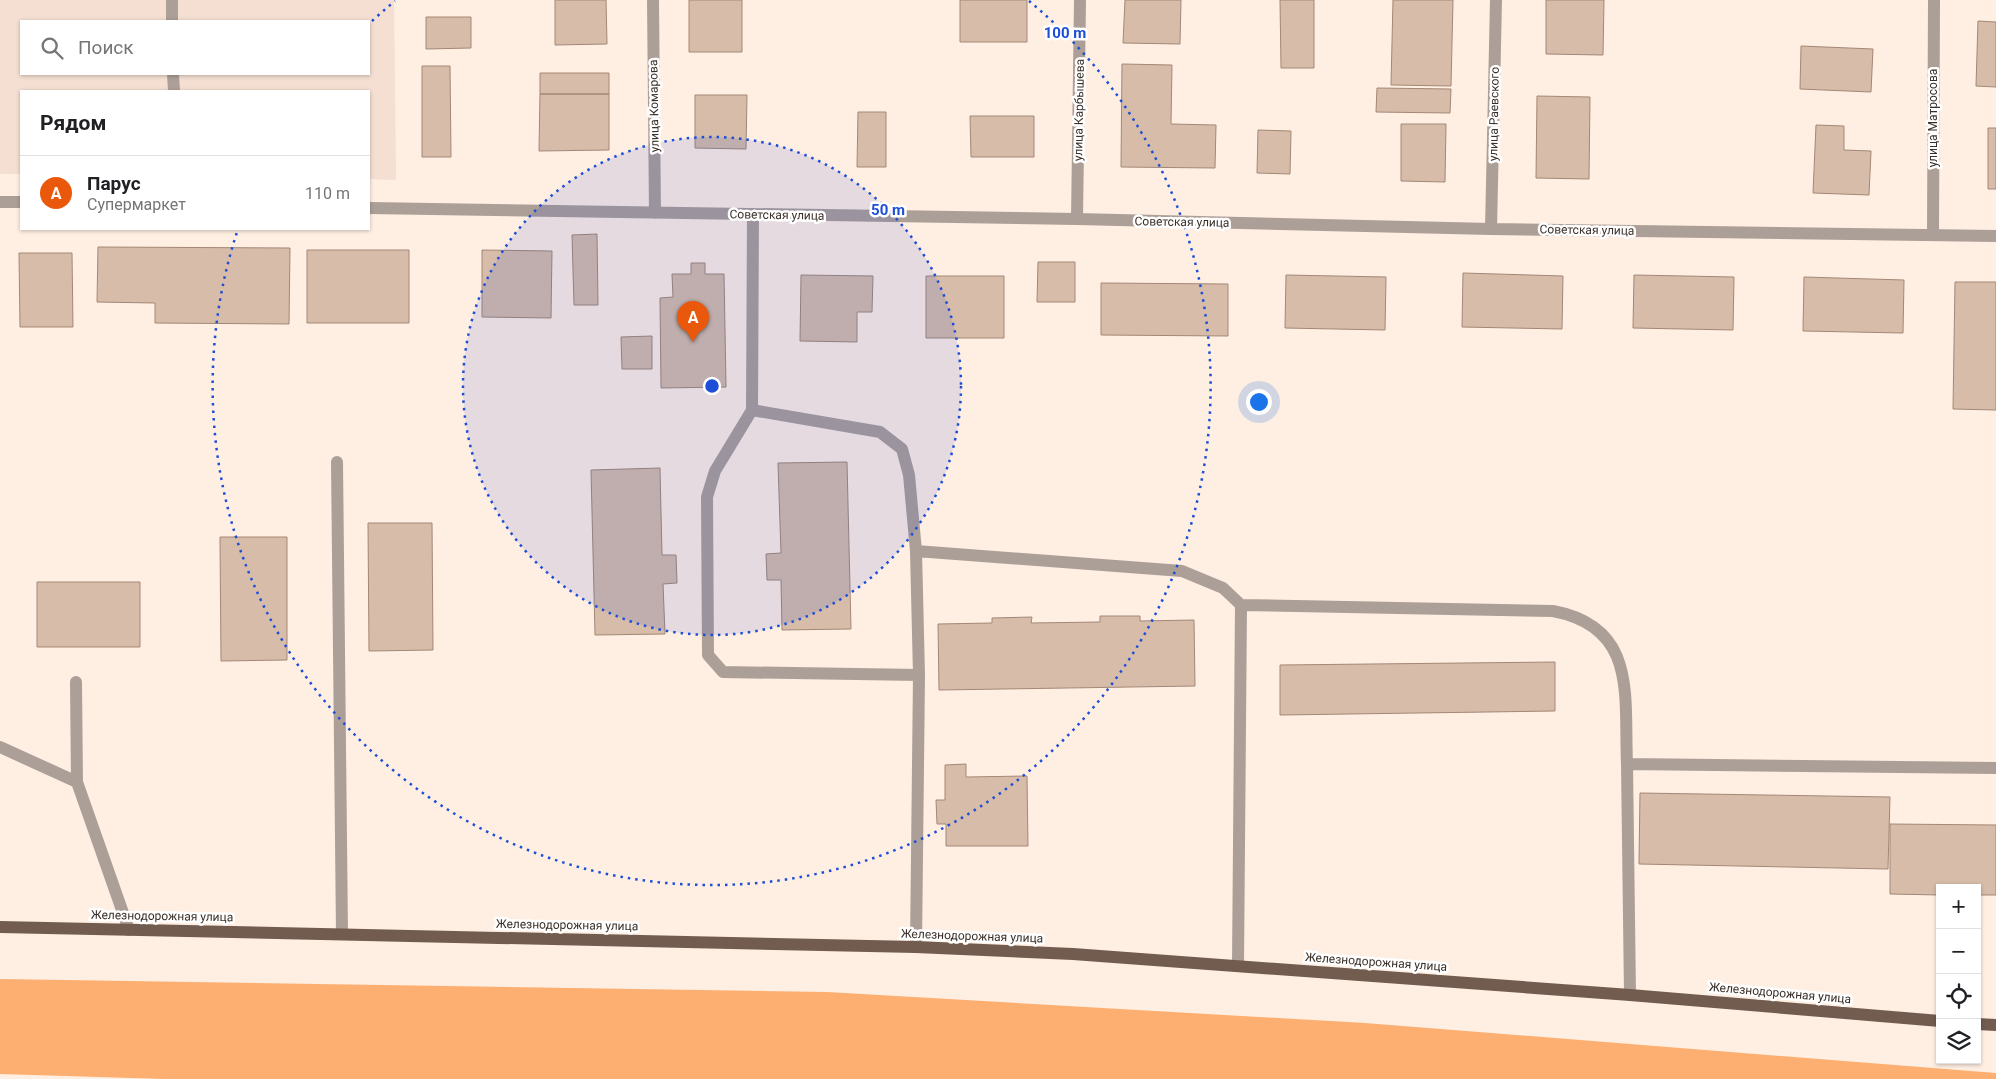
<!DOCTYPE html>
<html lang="ru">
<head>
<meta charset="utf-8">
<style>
	:root { --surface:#fff; --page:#f2f2f2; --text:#202124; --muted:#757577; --line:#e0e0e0; --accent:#ea580c }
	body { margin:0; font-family:Roboto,sans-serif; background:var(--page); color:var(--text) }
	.controls { position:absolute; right:15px; bottom:15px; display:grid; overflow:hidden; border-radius:0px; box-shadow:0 1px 4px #0004 }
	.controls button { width:45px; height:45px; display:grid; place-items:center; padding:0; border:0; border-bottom:1px solid var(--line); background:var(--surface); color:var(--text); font:25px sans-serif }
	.you { position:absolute; left:1258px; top:401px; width:18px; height:18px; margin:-12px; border:4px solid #fff; border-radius:50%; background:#1a73e8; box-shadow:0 0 0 8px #1a73e833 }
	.badge { display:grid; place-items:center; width:32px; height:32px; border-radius:50%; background:var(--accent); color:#fff; font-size:16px; font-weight:700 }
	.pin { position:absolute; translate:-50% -41px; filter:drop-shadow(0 1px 2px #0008) }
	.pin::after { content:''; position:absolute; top:26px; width:18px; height:15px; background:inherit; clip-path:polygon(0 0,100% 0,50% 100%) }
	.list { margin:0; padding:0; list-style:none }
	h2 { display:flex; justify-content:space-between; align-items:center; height:65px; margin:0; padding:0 20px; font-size:21px }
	h2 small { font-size:16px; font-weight:400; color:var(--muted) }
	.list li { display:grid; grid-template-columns:32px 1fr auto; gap:15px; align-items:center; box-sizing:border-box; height:75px; padding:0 20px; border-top:1px solid var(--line) }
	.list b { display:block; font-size:19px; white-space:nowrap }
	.list p { margin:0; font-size:16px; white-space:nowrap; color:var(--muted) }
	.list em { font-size:16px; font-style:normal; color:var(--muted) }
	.icon { flex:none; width:28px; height:28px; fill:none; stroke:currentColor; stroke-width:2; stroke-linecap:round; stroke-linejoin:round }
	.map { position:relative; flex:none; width:1996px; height:1079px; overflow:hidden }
	.search { position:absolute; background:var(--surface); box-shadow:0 1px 4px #0004; left:20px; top:20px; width:350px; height:55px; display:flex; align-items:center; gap:12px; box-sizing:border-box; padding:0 18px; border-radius:0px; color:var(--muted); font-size:19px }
	.panel { position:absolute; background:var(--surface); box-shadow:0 1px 4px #0004; left:20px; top:90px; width:350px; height:140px; border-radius:0px }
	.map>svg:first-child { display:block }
	.commercial { fill:#f4dfd2; fill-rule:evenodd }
	.forest { fill:#fdaf71 }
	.building { fill:#d7bca9; stroke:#a28876 }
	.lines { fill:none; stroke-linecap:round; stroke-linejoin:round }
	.minor { stroke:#ac9f98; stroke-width:12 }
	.major { stroke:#725c4f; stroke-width:12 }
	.ring { fill:none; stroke:#1d4ed8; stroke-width:2.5; stroke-dasharray:2.5 5 }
	.labels { text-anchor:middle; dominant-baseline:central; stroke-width:5; stroke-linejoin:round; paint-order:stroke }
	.street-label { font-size:12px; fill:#3a2f28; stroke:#fff }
	.centre { fill:#1d4ed8; stroke:#fff; stroke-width:2.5 }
	.ring-label { font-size:15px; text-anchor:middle; font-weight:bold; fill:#1d4ed8; stroke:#fff; stroke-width:5; stroke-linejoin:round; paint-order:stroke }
</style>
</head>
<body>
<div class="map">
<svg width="1996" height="1079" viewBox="0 0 1996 1079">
	<rect width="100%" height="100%" fill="#ffeee2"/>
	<!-- commercial -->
	<path class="commercial" d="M0,0H394L396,180L369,179V91H21V174H0ZM21,21H369V74H21Z"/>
	<!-- forest -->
	<path class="forest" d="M0,979L827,992L1365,1023L1996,1073V1079H164L0,1074Z"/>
	<!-- building -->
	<path class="building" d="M555,0H606L607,44L555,45Z
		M689,0H742V52H689Z
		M960,0H1027V42H960Z
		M1125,0H1181L1180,44L1123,43Z
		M1280,0H1314V68H1281Z
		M1393,0H1453L1451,86L1391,85Z
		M1546,0H1604L1603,55L1546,54Z
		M426,17H471V48L426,49Z
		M1978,21L1996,22V87L1976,86Z
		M1801,46L1873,49L1871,92L1800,89Z
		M1122,64L1172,65L1171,124L1216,125L1215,168L1121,167Z
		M422,66H450L451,157H422Z
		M540,73H609V94H540Z
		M1377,88L1451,89L1450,113L1376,112Z
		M540,94H609V150L539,151Z
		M695,95H747L746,149L695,148Z
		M1537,96L1590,97L1589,179L1536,178Z
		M858,112H886V167H857Z
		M970,116H1034V157H971Z
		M1401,124H1446L1445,182L1401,181Z
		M1816,125L1844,126V150L1871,151L1869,195L1813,193Z
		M1988,128H1996V189H1988Z
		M1258,130L1291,131L1290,174L1257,173Z
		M597,234L598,305H574L572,235Z
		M98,247L290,248L289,324L155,323V303L97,302Z
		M307,250H409V323H307Z
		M482,250L552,251L551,318L482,317Z
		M19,253H72L73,327H20Z
		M1038,262H1075V302H1037Z
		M691,263H705V274H724L726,387L661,388L660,298L673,297L672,274H691Z
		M1463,273L1563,276L1562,329L1462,327Z
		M801,275L873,276L872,312H857V342L800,341Z
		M1286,275L1386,277L1385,330L1285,328Z
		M1634,275L1734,277L1733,330L1633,328Z
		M926,276H1004V338H926Z
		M1804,277L1904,280L1903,333L1803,331Z
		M1955,282H1996V410L1953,409Z
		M1101,283L1228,284V336L1101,335Z
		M652,336V369H622L621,337Z
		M847,462L851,629L782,630L781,580H767L766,554L781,553L778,463Z
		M660,468L662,555H676L677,583L663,584L665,634L595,635L591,470Z
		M368,523H432L433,650L369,651Z
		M220,537H287V660L221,661Z
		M37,582H140V647H37Z
		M1100,616H1140V621L1194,620L1195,686L939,690L938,624L992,623V618L1032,617L1031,623L1100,622Z
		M1555,662V711L1280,715V665Z
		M966,764V777L1027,776L1028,846H946V824H937L936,800H945V765Z
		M1640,793L1890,797L1888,869L1639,864Z
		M1890,824L1996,825V895H1977V888H1940V895L1890,894Z"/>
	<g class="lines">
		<!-- minor -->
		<path class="minor" d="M172,0V21
			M653,0L655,213
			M173,74L174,91
			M0,202H21
			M369,208L1077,219L1491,229L1996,236
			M753,214L752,410L715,471L707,497L708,655L723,672L919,675
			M1077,219L1080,0
			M1491,229L1496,0
			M1933,235L1934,0
			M752,410L880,432L902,449L909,475L916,551
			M337,462L342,934
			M76,682L77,782L129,930
			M0,747L77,782
			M916,947L919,675L916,551L1182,571L1223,588L1241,605
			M1238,965L1241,605L1553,611C1638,627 1624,696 1627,764
			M1630,995L1627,764L1996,768"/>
		<!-- major -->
		<path class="major" d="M0,927L916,947L1073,954L1630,995L1940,1021
			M1977,1024L1996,1025"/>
	</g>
	<!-- distance rings -->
	<circle cx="712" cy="386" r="249" fill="#1d4ed8" fill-opacity=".12"/>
	<g class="ring">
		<circle cx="712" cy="386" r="249"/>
		<path d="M372 21A499 499 0 0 1 395 1M1029 1A499 499 0 1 1 237 232"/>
	</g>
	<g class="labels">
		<!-- street labels -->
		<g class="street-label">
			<text transform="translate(654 106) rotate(-91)">улица Комарова</text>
			<text transform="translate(1079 110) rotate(-89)">улица Карбышева</text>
			<text transform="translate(1494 114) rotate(-89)">улица Раевского</text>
			<text transform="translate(1933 118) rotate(-90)">улица Матросова</text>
			<text transform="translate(777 215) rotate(1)">Советская улица</text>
			<text transform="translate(1182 222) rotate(1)">Советская улица</text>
			<text transform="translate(1587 230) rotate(1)">Советская улица</text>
			<text transform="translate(162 916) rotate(1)">Железнодорожная улица</text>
			<text transform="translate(567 925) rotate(1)">Железнодорожная улица</text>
			<text transform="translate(972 936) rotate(2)">Железнодорожная улица</text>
			<text transform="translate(1376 962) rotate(4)">Железнодорожная улица</text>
			<text transform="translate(1780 993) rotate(5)">Железнодорожная улица</text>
		</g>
	</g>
	<circle cx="712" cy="386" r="8" class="centre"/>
	<g class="ring-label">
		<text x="1065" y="38">100 m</text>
		<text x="888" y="215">50 m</text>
	</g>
</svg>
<div class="controls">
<button>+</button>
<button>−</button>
<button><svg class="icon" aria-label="locate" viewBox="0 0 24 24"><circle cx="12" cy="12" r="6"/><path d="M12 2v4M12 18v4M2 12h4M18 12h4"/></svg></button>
<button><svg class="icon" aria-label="layers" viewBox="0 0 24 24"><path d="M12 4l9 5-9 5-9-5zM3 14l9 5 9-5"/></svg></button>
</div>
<div class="you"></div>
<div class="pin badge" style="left:693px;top:342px">A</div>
<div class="search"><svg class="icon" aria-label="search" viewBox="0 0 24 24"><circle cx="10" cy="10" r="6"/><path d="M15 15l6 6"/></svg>Поиск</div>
<section class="panel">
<h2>Рядом<small></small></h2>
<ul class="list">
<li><span class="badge">A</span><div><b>Парус</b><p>Супермаркет</p></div><em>110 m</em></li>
</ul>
</section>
</div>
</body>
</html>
